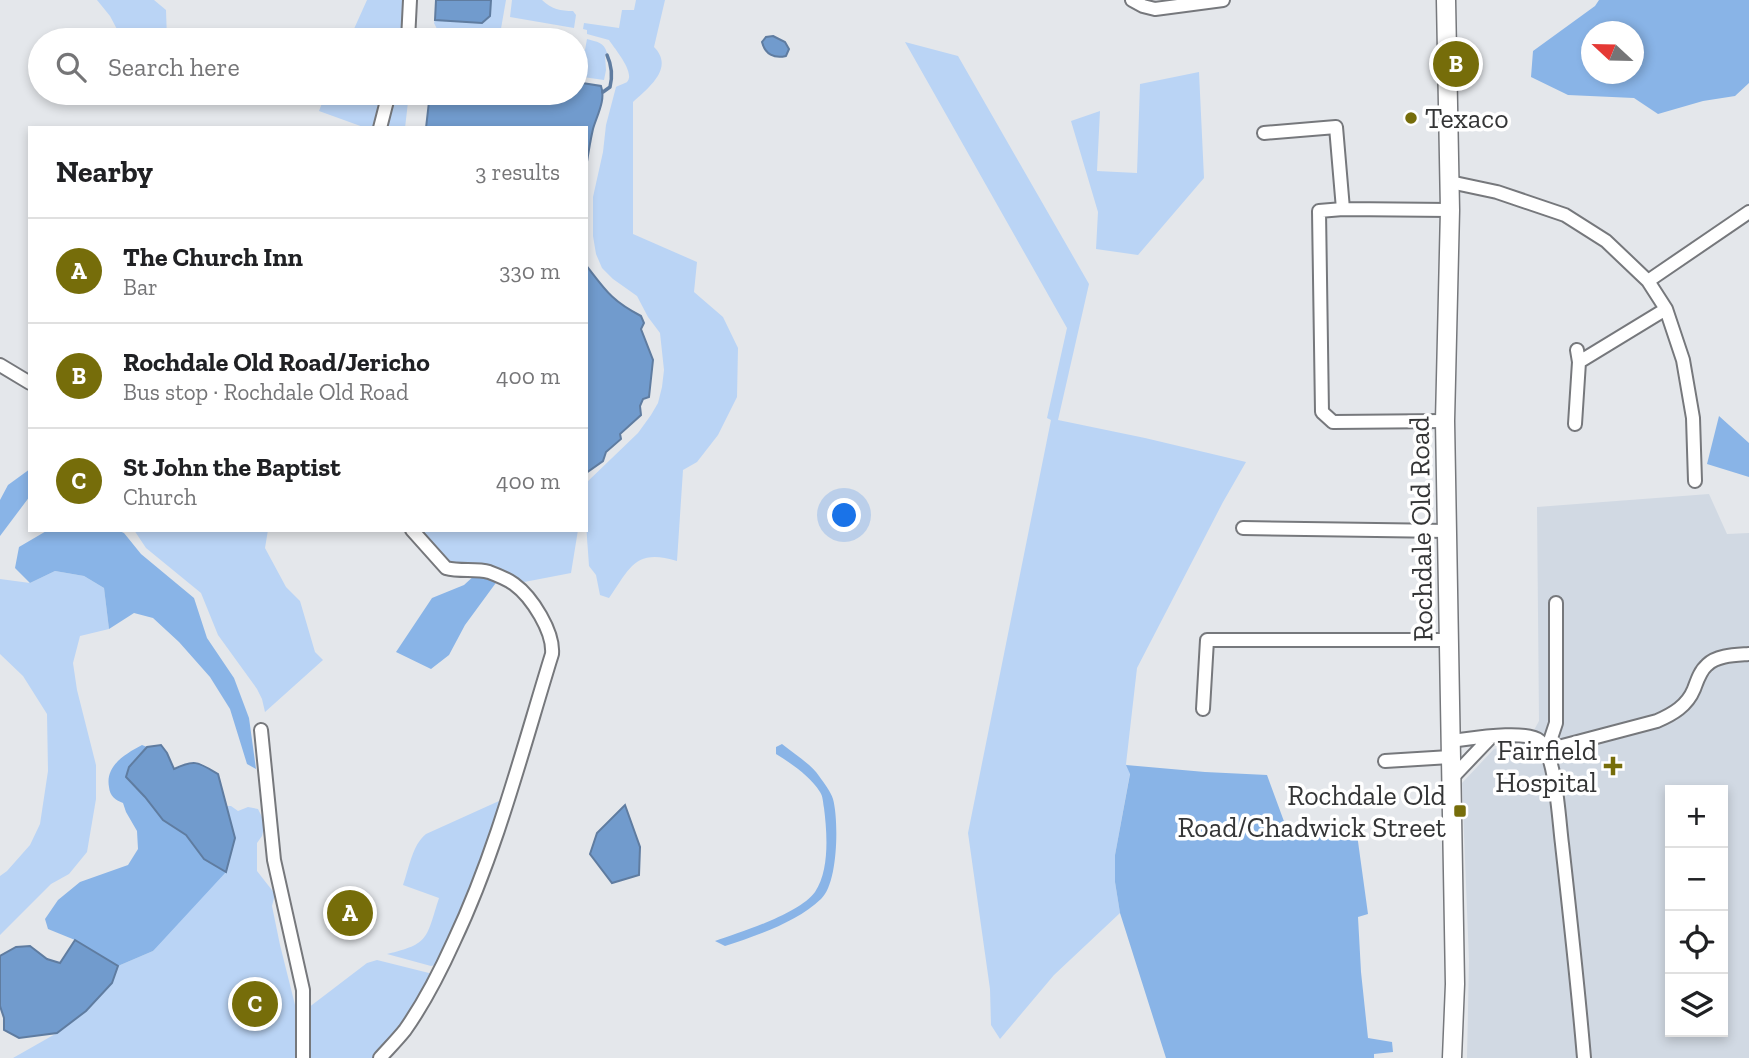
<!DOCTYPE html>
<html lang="en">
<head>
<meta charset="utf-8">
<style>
	:root { --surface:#fff; --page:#f2f2f2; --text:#202124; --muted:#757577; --line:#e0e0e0; --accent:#766d0a }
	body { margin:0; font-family:"Zilla Slab",serif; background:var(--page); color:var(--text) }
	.controls { position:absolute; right:21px; bottom:21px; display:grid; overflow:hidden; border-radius:0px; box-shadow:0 4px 10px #0003 }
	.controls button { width:63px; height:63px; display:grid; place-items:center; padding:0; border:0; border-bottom:2px solid var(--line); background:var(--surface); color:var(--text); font:35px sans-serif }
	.compass { position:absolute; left:1581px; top:21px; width:63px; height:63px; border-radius:50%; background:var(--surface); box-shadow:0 4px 10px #0003; rotate:292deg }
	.you { position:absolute; left:845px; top:516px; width:24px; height:24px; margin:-18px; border:5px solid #fff; border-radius:50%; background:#1a73e8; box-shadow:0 0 0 10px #1a73e833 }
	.badge { display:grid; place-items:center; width:46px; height:46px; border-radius:50%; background:var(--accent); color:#fff; font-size:23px; font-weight:700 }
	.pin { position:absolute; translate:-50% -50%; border:4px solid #fff; box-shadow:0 2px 7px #0006 }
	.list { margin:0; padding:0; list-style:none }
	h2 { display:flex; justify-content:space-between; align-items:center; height:91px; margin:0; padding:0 28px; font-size:30px }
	h2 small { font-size:23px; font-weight:400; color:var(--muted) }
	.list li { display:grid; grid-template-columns:46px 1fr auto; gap:21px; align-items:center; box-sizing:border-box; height:105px; padding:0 28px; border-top:2px solid var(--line) }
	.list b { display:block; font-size:26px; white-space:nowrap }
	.list p { margin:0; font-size:23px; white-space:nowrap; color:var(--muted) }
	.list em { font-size:23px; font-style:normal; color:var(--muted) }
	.icon { flex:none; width:38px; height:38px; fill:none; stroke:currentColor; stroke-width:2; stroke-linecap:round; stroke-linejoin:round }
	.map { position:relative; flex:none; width:1749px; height:1058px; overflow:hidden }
	.search { position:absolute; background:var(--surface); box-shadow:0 4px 10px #0003; left:28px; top:28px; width:560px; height:77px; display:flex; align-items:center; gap:18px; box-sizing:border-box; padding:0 24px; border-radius:38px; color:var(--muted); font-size:26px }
	.panel { position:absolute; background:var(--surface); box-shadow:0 4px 10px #0003; left:28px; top:126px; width:560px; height:406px; border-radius:0px }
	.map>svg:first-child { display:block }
	.built { fill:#d1d9e3; fill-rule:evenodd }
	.green { fill:#bad4f5 }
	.forest { fill:#89b4e7; fill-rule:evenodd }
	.water { fill:#719bcd; stroke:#5f7ca0; stroke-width:2 }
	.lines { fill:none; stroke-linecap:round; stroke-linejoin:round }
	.stream { stroke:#5f7ca0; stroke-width:3.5 }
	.street-casing { stroke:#76787c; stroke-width:16 }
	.secondary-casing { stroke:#76787c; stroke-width:21 }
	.street { stroke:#fff; stroke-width:12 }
	.secondary { stroke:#fff; stroke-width:18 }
	.poi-dot { fill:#766d0a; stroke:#fff; stroke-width:2.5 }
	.labels { text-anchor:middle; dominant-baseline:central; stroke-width:7; stroke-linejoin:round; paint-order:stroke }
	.poi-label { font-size:28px; fill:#343536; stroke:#fff; text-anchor:end }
	.street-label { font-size:28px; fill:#343536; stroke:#fff }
</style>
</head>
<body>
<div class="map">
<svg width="1749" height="1058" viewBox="0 0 1749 1058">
	<rect width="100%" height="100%" fill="#e4e7eb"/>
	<!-- built -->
	<path class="built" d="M1709,494L1727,534L1749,533V1058H1467L1469,961L1462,783L1494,749L1528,741L1539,721L1537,507ZM1670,790H1723V1032H1670Z"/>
	<!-- green -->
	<path class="green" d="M97,0H154L166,10L167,40H125L120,35L110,16Z
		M367,0H406L403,40H349Z
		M491,0H506L499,40H427H434L437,36L438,31L434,23L435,20L482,23L490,16Z
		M512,0H542C551,9 561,11 573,11L576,15L574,28L510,17Z
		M636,0H665L654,47C675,68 648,88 633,102V234L697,262L694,292L723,317L738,348L737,397L718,435L697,462L683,470L677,561C635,548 630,568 609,598L600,595L596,575L589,566L586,523V483L638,433L651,415L658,403L662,387L664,370L660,333L648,317L637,296L613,279L602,268L596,254L593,236V197L603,152L606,125L616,87C617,86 626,83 627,82C636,73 614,48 609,40L587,34V30L583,29L584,23L619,28L622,10H634Z
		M587,39C597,42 604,42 607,53L605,55L606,70L604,80L576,76V48L585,50Z
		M905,42L958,56L1089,284L1058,420L1145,438L1246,462L1223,502L1137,668L1126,764L1130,773L1115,855V882L1120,913L1054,975L1000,1039L991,1025L990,989L968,833L1051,420L1047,418L1067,328Z
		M1199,72L1204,178L1138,255L1096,249L1098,212L1071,121L1100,111L1097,171L1137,173L1140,84Z
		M326,93H385L377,128H366L319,111Z
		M395,93H409L405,128H386Z
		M134,530H268L265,548L286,587L300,601L315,652L323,660L265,712L262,699L257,689L218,635L201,593L146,548Z
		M418,530H578L571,573L519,583L454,564L444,559Z
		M55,571L84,576L104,588L109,629L80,636L73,663L77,690L96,765V799L87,852L69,874L51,884L0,935V876L7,871L30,845L40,824L48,771L47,714L23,676L0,654V579L30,583Z
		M499,801L500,807L469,898L440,961L435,965L431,966L387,954C430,944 426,938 439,898L403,885C409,869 412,845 426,834Z
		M226,806H231L238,811L248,807L258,809L265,823L262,836L257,843V871L275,894L272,906L280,945L295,1005V1058H13L57,1033L86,1011L112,983L118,966L153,951L235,839Z
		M377,960L433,974L406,1019L375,1058H307L308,1008L367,963Z"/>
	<!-- forest -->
	<path class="forest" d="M1599,0H1749V83L1735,96L1703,101L1658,114L1634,98L1568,95L1531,77L1533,51L1595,6ZM1592,32H1634V74H1592Z
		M1719,416L1749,443V477L1707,464Z
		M30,469V496L0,536V500L8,485Z
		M48,530H117L124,533L141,554L194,598L207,638L234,678L249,718L256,769L247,764L230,709L210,677L179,642L153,618L134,613L109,629L104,588L84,576L55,571L30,583L15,568L19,547Z
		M475,575L498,580L465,625L449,655L431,669L396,652L432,598L464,585Z
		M782,744C794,754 811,764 819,776C824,783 831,792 833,799C839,821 838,884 821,899C797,922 756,936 725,946L715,941C741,932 799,914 815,892C830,870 827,832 824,808C823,803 823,796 820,792C810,776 792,764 776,754V747Z
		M142,745L147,747L129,767L126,777L145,797L163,820L186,835L204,859L226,872L153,951L118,966L75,940L48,929L45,919L58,900L80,882L128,865L138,849L137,831L126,812L123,803C115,800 110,796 109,787C105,766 125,754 142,745Z
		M1126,765L1205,772L1267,775L1289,835L1356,827L1368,914L1358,917L1361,972L1368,1038L1392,1042L1393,1052L1374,1054V1058H1166L1120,913L1115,882V855L1130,774Z"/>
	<!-- water -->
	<path class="water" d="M436,0H491L490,16L482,23L435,20Z
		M773,36L785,42L789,49L786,56C774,59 765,54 762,42L766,37Z
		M576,82L601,86C606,100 597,115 593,129C590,142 588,155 586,168V128H426L430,93H576Z
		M586,265C606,291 612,301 641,316L644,323L641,329L653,360L649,397L643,399L640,406L641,415L620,434L621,439L606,452L603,461L586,473Z
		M161,745L167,753L174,769C195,759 198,762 218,774L235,838L226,872L204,859L186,835L163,820L145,797L126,777L129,767L147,747Z
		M625,805L640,847L639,875L612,883L590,854L597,833Z
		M75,940L118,966L112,983L86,1011L57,1033L19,1038L4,1030V1018L0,1006V956L16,947L30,946L47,959L60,963Z"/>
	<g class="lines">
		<!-- stream -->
		<path class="stream" d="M603,92L610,87C613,75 612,66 607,55"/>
		<!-- street casing -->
		<g class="street-casing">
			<path id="street" d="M1132,0L1143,6L1155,9L1223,0
				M408,40L410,0
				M380,128L389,93
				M1264,133L1336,127L1343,209
				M1450,182L1497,192L1565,215L1606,241L1648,281L1666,309L1683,360L1693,418L1695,481
				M1648,281L1749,212
				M1579,362L1666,309
				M0,365L30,383
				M1445,421L1333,422L1322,412L1319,211L1343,209L1450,210
				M1575,424L1579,362L1577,350
				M1243,528L1447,531
				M1203,709L1207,640H1448
				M261,730L274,860L303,990V1058
				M1450,741C1469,739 1526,729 1540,741C1556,755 1559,822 1562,844C1570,916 1578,986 1584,1058
				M1547,750L1657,721C1673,714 1687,706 1694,689C1697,681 1700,671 1707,665C1717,655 1736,655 1749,654
				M1547,750L1556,723V603
				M1385,761L1450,757
				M1451,779L1491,737
				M380,1058C388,1049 397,1040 405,1030C424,1003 440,972 454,941C497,850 522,751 552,654C554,632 532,597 514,584C507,579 497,575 489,572C476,568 460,572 446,568L412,530"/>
		</g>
		<!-- secondary casing -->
		<g class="secondary-casing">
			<path id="secondary" d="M1446,0L1450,210L1445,421L1455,984L1452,1058"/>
		</g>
		<!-- street -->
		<use href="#street" class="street"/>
		<!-- secondary -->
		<use href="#secondary" class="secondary"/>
	</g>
	<!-- markers -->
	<g class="poi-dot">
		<circle cx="1411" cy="118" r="7"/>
		<path d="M1609.5 755.5h7v7h7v7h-7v7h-7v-7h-7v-7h7z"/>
		<rect x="1453" y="804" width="14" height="14" rx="3.5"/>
	</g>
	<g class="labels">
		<!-- poi labels -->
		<g class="poi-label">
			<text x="1425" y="118" text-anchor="start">Texaco</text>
			<text x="1597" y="750">Fairfield<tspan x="1597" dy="32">Hospital</tspan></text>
			<text x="1446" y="795">Rochdale Old<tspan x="1446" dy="32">Road/Chadwick Street</tspan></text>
		</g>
		<!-- street labels -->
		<g class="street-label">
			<text transform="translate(1421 529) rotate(-91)">Rochdale Old Road</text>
		</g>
	</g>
</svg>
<div class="controls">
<button>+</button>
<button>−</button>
<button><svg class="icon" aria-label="locate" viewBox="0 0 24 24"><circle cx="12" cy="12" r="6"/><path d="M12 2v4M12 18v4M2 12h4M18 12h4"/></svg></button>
<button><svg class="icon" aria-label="layers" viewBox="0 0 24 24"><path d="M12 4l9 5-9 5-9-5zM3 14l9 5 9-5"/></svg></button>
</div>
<svg class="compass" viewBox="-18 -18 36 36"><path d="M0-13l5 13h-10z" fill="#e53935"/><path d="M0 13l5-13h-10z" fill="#757577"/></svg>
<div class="you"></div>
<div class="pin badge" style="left:350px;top:913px">A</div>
<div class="pin badge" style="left:1456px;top:64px">B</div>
<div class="pin badge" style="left:255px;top:1004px">C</div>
<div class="search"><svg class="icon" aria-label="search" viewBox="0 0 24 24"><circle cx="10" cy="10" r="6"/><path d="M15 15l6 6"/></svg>Search here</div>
<section class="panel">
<h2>Nearby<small>3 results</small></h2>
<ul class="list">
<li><span class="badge">A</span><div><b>The Church Inn</b><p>Bar</p></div><em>330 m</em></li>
<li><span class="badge">B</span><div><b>Rochdale Old Road/Jericho</b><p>Bus stop · Rochdale Old Road</p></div><em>400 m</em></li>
<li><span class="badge">C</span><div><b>St John the Baptist</b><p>Church</p></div><em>400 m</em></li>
</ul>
</section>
</div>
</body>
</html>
